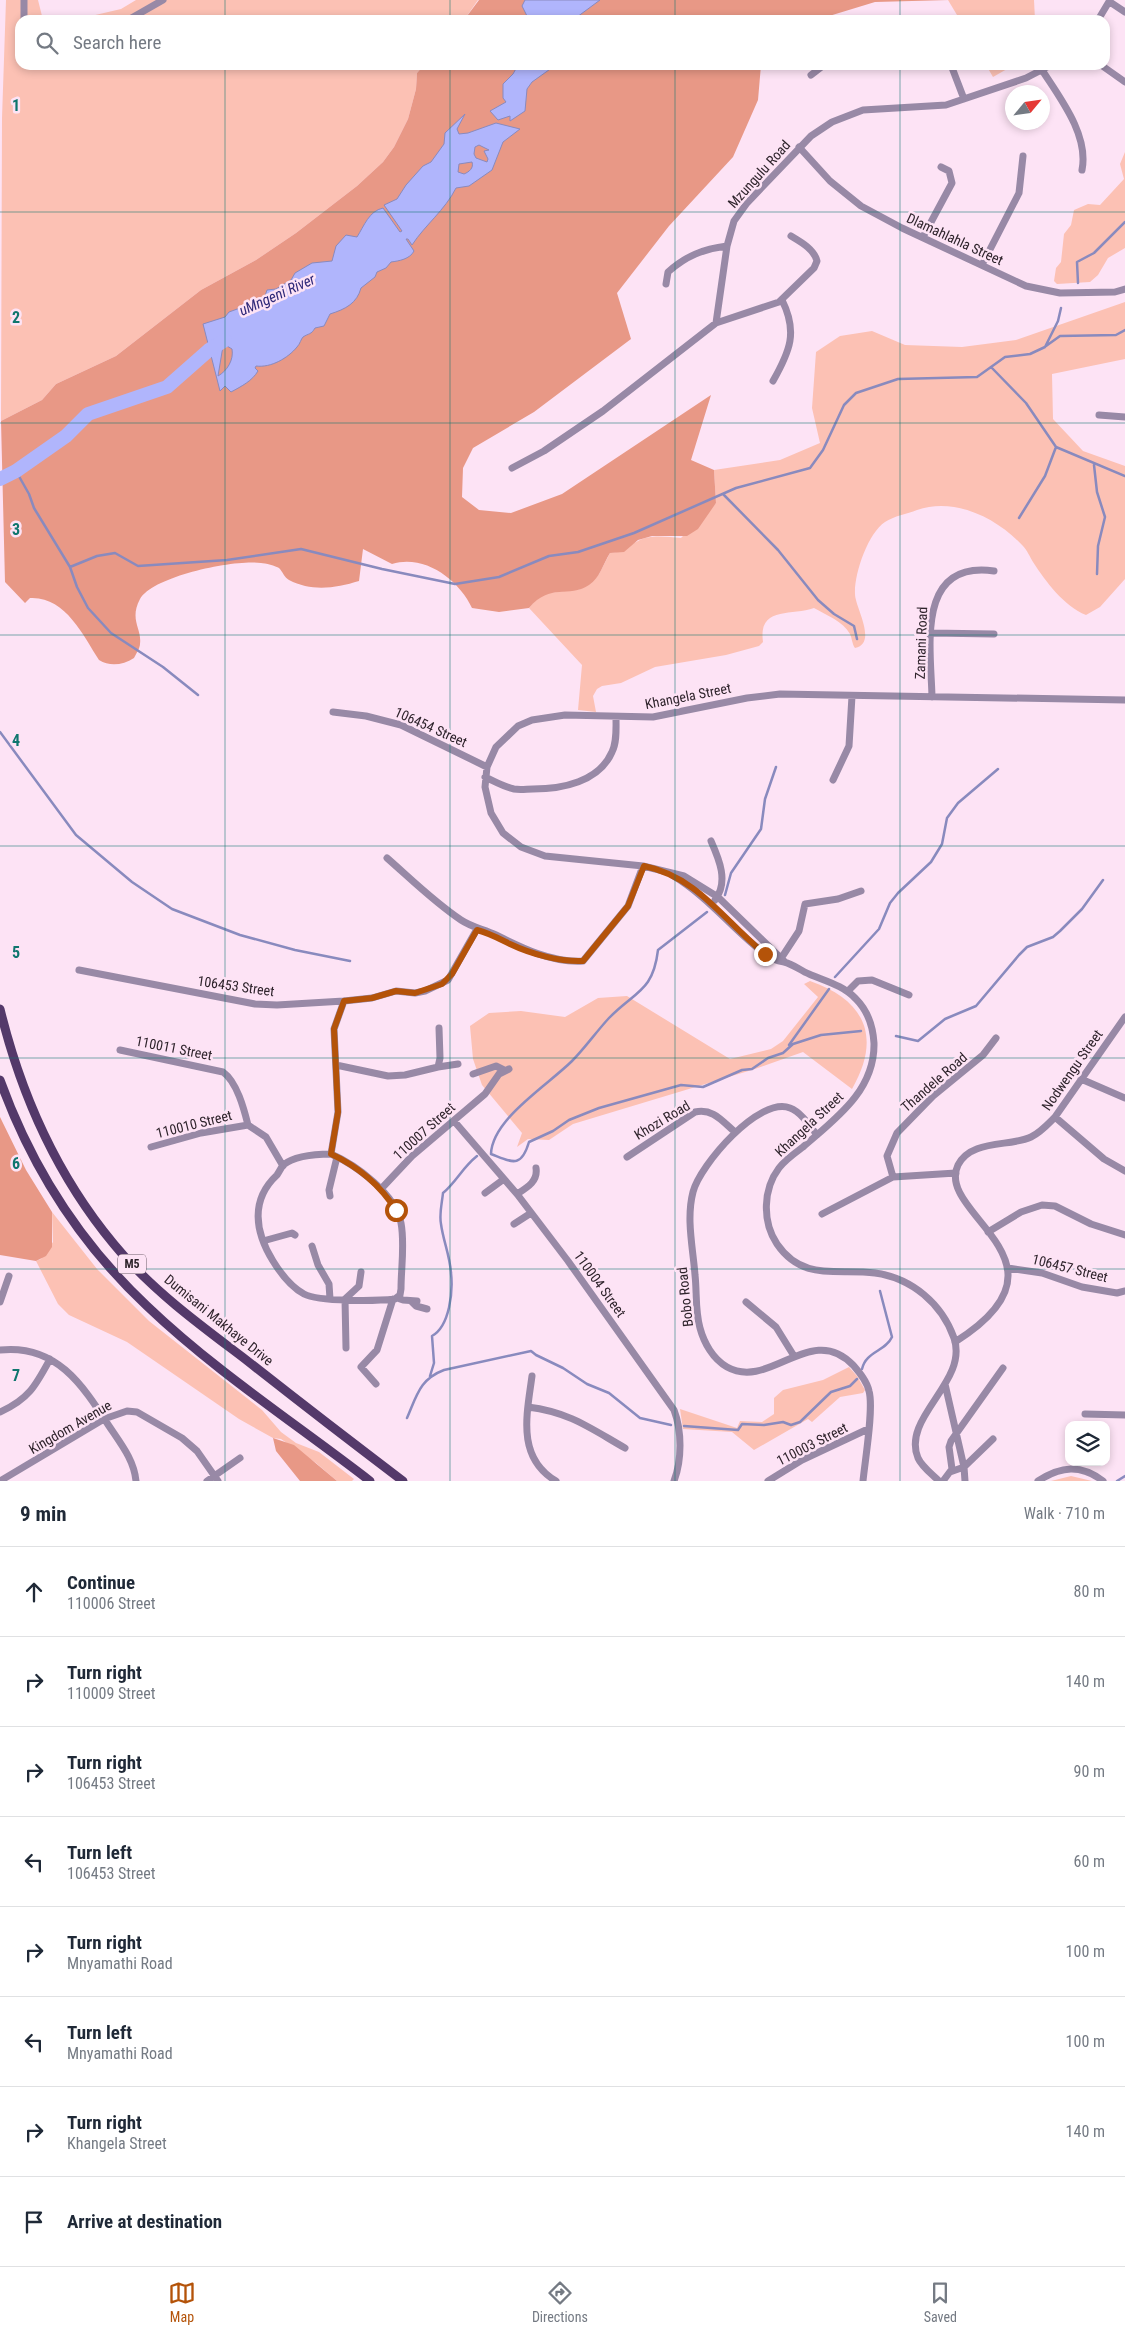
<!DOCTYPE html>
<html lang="en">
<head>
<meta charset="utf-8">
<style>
	:root { --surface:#fff; --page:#f2f2f3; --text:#1f2937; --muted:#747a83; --line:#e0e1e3; --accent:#b45309 }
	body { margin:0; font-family:"Roboto Condensed",sans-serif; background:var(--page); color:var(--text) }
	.controls { position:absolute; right:15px; bottom:15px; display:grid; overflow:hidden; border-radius:10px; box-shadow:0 2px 8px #0003 }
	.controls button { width:45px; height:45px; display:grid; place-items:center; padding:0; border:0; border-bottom:1px solid var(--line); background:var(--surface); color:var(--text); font:25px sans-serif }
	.compass { position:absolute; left:1005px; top:85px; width:45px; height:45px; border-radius:50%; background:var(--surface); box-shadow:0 2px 8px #0003; rotate:61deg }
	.stop { position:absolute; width:15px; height:15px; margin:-11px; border:4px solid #b45309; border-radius:50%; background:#fff }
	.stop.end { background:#b45309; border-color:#fff; box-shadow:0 1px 5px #0008 }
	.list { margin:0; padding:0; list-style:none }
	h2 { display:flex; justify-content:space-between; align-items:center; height:65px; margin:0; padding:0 20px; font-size:21px }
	h2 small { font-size:16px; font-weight:400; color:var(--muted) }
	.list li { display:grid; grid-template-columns:32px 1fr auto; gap:15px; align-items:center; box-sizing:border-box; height:90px; padding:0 20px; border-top:1px solid var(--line) }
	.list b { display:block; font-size:19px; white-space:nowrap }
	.list p { margin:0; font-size:16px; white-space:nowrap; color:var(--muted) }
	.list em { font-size:16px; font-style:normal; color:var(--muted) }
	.icon { flex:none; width:28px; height:28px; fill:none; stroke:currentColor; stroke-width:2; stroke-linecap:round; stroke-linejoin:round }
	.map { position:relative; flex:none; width:1125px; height:1481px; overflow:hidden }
	.search { position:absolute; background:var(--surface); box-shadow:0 2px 8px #0003; left:15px; right:15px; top:15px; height:55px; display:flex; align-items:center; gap:12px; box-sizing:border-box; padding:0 18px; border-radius:15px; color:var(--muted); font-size:19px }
	.sheet { height:785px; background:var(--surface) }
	nav { display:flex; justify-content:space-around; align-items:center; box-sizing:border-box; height:70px; border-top:1px solid var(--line); background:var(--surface); font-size:14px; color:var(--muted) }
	nav a { display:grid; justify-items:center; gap:2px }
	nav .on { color:var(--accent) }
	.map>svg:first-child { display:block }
	.green { fill:#fcc1b4 }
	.forest { fill:#e89886 }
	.water { fill:#b0b5fc; stroke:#898abe; fill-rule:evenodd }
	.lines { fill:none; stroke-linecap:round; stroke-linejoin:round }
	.stream { stroke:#898abe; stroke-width:2.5 }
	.river { stroke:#b0b5fc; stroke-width:14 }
	.minor { stroke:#9889a6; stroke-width:7 }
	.major { stroke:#54396a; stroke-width:9 }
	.route { stroke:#b45309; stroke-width:6 }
	.grid { fill:none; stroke:#0f766e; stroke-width:1; stroke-opacity:0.55 }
	.labels { text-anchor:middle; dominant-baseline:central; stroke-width:5; stroke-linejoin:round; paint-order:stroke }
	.shield { fill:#fde3f5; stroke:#6d5d68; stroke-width:1 }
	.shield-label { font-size:12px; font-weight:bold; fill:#2f242c }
	.street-label { font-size:14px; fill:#2f242c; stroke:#fde3f5 }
	.water-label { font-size:15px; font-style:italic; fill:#2f2979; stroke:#fde3f5 }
	.grid-label { font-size:16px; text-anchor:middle; font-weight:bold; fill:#0f766e; stroke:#fde3f5; stroke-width:5; stroke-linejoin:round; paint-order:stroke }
</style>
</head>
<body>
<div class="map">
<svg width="1125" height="1481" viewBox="0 0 1125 1481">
	<rect width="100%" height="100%" fill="#fde3f5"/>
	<!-- green -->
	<path class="green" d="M6,0H38L43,20H20V65H424L417,73L416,89L408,119L394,147L383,162L357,186L296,233L256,260L201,290L116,356L56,384L42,400L1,421L2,118Z
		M136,0H478L464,20H74L121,9Z
		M948,0H1034L1035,20H960Z
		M986,65H1014L993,77Z
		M1125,152V248L1108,258L1098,275L1090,282L1057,284L1054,281L1056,268L1061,262L1064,234L1071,225L1074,210L1088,204L1100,205L1124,179L1120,164Z
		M1125,302V359L1052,374L1053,419L1083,451L1125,466V579L1100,607L1086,615C1064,606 1046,582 1033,562C1030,557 1027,550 1023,546C997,518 955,497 917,510C907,514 894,516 885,522C868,533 854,574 855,594C855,607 878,643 855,648C852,644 852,638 850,634C843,621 826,615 814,608C791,616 758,606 763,642L759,646L726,655L655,667L621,683L602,686L597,689L593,696L596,712L578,710L582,665L529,608L537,598L548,593L581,589L599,574L610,553C628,551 624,548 638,541C650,534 667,537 681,538L716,503L714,470L780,460L820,443L812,408L816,352L840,336L872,331L905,345L962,347L1016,340Z
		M810,981C865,1000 882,1037 852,1089L803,1052L755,1069L573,1124L549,1140L528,1139L517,1147L522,1133L482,1085L473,1059L470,1026L489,1013L521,1011L565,1017L598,998L627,996L730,1059L771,1049L783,1041L818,997L804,984Z
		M52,1212L97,1269L149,1321L262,1410L281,1432L296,1443L319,1452L354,1479L352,1481H337L316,1463L281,1439L273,1438L239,1419L127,1342L69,1315L58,1304L36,1261L41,1259L53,1242Z
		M849,1367L857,1376L865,1390L863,1393L840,1397L812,1422L808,1419L754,1450L732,1432L683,1429L680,1409L737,1428L740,1421L762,1422L774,1414V1398L783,1390L823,1380Z
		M1071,1476L1092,1481H1051Z"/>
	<!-- forest -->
	<path class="forest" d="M479,0H949L875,2L816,20H464Z
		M424,65H761L758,100L733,157L669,226L617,293L631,339L534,412L473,448L463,468L462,497L479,510L511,513L562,494L711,395L691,460L714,470L716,503L698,529L687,536H652L638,540L624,552L610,553C603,564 600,578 589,585C568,599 551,582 529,608L499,612L472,608C459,580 425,554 392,564L363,549L359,581C336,588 312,592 289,580C284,577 283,572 279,568C276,566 265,563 261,563C235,559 153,576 140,599C129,620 142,628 140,644C140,648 136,654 134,658C123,665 110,667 99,660C83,635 65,596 30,598L25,603L5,582L1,421L42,400L56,384L116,356L201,290L256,260L296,233L357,186L383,162L394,147L408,119L416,89L417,73Z
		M0,1117L26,1170L52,1212V1247L46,1256L36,1261L0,1255Z
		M273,1438L294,1445L337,1481H300L276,1451Z"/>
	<!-- water -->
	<path class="water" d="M525,0H600L573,20H529L522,6Z
		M518,65H552L553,67L532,82L527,89L525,111L510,121V116L498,120L490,111L506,102L503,98V84L513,74Z
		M465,114L457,129L459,134L468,133L496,123L520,129L503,142L492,170L469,186L456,188C445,210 425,225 412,245L408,239H406L414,251C410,259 399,261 391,262L386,268L377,272L375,277L361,288C357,303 346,309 330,314L324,326L315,328C311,335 309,333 303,337C301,339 300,344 297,347C288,358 271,368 256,366L255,368L258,371C252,381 242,386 231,392L225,386L220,391L203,324L225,317L229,312L251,304L265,296L267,290L276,289L291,280L295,273L312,263L332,261L336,246L346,235L357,237C364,226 369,211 383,208L400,232L402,231L384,205L397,199L406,185L423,166L431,162L444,144L445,133ZM479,145L489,150L484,151L488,159L487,162L476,158L474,154L475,147ZM472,162C474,168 469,172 464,174L458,172L459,164ZM223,346H227L232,349C234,360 227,371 218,376Z"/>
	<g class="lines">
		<!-- stream -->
		<path class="stream" d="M1078,283L1077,262L1094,253L1125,222
			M1046,346L1060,336L1116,335L1125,330
			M991,367L1026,403L1056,447L1125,476
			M1094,465L1097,492L1105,517L1098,546L1097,574
			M16,471L29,494L34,508L70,567L77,587L88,608L111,633L163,667L198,695
			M723,494L778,550L818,600L834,614L854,626L857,639
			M1019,518L1045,476L1056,447
			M70,567L97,556L115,553L138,566L227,560L301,549L382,569L455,584L499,577L549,556L578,552L634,533L736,488L810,468L823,450L844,405L856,393L898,379L977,377L1005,357L1030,354L1045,347L1058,321L1061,308
			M0,732L76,835L132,882L172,909L240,935L295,950L350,961
			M725,895L731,873L761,829L765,799L776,767
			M707,912L658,950C653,992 635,991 609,1018C596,1032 585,1048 572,1061C548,1085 492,1119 491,1154C512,1162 521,1169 529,1142L553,1131L569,1120L599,1108L681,1085L703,1087L742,1070L752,1069L768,1058L783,1053L793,1044L821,1035L861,1031
			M835,977L879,929L890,903L898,893L931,862L942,844L947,818L958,803L998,769
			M896,1036L918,1041L945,1019L976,1006L1019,955L1027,947L1053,937L1060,931L1082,909L1103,880
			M789,1045L829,989
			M862,1369C866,1351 885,1352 892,1337L880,1291
			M430,1376L434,1363L432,1336C450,1326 453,1291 451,1273C450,1256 443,1240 441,1224C439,1214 442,1203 443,1193C457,1181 462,1168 477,1156
			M407,1418C417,1395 420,1379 444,1370L531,1351L536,1355L563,1368L587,1384L609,1393L640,1418L671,1425
			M684,1426L738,1430L742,1424L764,1425L783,1422L791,1425L800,1422L831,1392L850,1386L857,1379
			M1117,1481L1125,1476"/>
		<!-- river -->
		<path class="river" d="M0,479L16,471L66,436L88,414L167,387L209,350L225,340"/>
		<!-- minor -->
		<path class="minor" d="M24,0V20
			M1110,2L1125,12
			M128,20L163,0
			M1098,20L1110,0
			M951,65L964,99
			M1101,65L1125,82
			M1042,70C1060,98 1089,135 1082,170
			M811,75L824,65
			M799,147L830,181L861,206L902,228L1026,286L1060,293L1115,292L1125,289
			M923,237L952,183L949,171L941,167
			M982,265L1019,193L1023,156
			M666,284L668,272C686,256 703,249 727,246
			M716,323L779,302L814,268L817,261C814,249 801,242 791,236
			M773,381C790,351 798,332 782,300
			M1099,415L1125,417
			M512,468L544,451L603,411L716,323L727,246L734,221L747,203L811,136L832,122L863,110L946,105L1026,78L1051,65
			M931,633L994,634
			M932,697C931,649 915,560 994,571
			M333,712L366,716L401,725L487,767
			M485,777C494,781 504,787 514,789C520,790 527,789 533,789C562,789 599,782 612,752C617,742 616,729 616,718
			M833,780L849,746L852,696
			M711,841C719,859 729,882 715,900
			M387,858C411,879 434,902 461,920C473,928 484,929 496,935C522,948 552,963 583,961L628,906L643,866
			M672,875C710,898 731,928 765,954C771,959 777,961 784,962C793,964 801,971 809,974C825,981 843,985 856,999C868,1011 873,1027 874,1043C875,1091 835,1119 803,1147C795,1153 785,1160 779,1168C763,1189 762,1222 777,1244C803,1282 838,1268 875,1273C912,1278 942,1304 954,1338C969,1382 901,1417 918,1458C922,1467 932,1474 939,1481
			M780,960L799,931L805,904L838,899L861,891
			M785,962L718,897L684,876L643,866L545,856L521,847L503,833L491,813L485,787L487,767L496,747L518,726L532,720L565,715L653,717L747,698L780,694L1125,700
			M79,970L255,1004L277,1005L344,1001L372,998L396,991L415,993L425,991L448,980L477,929
			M848,991L858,981L872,980L909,995
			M120,1050L223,1072C237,1082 244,1109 248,1125
			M336,1065L388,1076L405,1075L438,1067L440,1058L439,1028
			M438,1067L458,1064
			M473,1074L496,1066L504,1070
			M1081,1079L1125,1098
			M1055,1117L1104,1159L1125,1171
			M454,1121L517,1194L568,1261L674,1410C682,1431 682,1460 674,1481
			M817,1135C810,1126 801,1112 790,1108C759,1096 700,1165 693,1192C686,1219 693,1248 695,1275C697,1292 695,1311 700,1328C704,1343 713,1359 727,1367C770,1391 811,1321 853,1365C859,1372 867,1381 869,1391C874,1408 865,1460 863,1481
			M151,1147L201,1133L248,1125L266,1137L283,1166
			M331,1154C356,1165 396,1194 401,1223C405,1244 401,1268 401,1289L400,1295L395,1299C377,1301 319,1302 304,1294C291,1287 281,1274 273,1261C255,1232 250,1200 277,1175C279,1172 281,1168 283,1165C296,1155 316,1154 331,1154Z
			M331,1154L338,1112L334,1029L344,1001
			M627,1157L695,1112C713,1108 722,1121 735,1132
			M893,1177L887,1156L897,1133L933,1096L983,1055L996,1038
			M381,1189L412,1156L485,1094L499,1074L509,1069
			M485,1193L504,1179
			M517,1194C528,1187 538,1181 536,1168
			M330,1196L329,1190L337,1157
			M822,1214L893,1177L956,1173
			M514,1224L531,1213
			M988,1232L1021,1212L1042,1205L1055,1206L1091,1224L1125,1235
			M263,1241L292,1233L295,1235
			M312,1246L318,1265L329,1284L330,1299
			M1008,1268L1042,1273L1082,1287L1117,1293L1125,1291
			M397,1298L403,1300L417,1301
			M411,1301L416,1306L427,1309
			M0,1302L9,1276
			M746,1302L776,1327L794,1356
			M955,1342C1084,1261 934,1215 958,1165C971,1139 1010,1147 1031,1137C1041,1132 1047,1125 1055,1117L1125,1017
			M346,1348L345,1299L359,1286L361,1272
			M0,1350C56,1344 82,1384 109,1426C121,1444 134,1460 136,1481
			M532,1376C527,1414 516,1457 556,1481
			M376,1384L361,1367L377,1350L393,1299
			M945,1384L964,1467L965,1481
			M528,1407C569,1412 590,1428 625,1448
			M0,1412C29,1399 36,1385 50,1359
			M1085,1414L1125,1415
			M950,1472L964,1467L993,1439
			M0,1481L104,1419L127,1411L137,1412L182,1438L197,1451L218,1481
			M207,1481L240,1458
			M768,1481L802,1460L868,1429
			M943,1481L952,1469L949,1447L951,1441L1003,1368
			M1038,1481C1061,1466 1081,1464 1103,1481"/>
		<!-- major -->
		<path class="major" d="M0,1009C22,1099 62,1186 124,1256C160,1296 203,1327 245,1359C297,1400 350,1441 403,1481
			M0,1080C31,1166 81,1244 147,1306C215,1371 295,1423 370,1481"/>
	</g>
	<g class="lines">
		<!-- route -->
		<path class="route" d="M396,1210C380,1185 357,1166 331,1154L338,1112L334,1029L344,1001L372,998L396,991L415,993L442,984L452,974L477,930C489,933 498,938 510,944C531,954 560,962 583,961L628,906L644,866C698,877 724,921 765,954"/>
	</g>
	<!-- grid -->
	<path class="grid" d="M225,0V20M450,0V20M675,0V20M900,0V20M225,65V1481M450,65V1481M675,65V1481M900,65V1481M0,212H1125M0,423H1125M0,635H1125M0,846H1125M0,1058H1125M0,1269H1125"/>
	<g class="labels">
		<!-- shield labels -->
		<rect class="shield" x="118" y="1254.5" width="28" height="19" rx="4"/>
		<g class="shield-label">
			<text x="132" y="1264">M5</text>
		</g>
		<!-- street labels -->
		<g class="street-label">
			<text transform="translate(759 174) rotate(-48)">Mzungulu Road</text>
			<text transform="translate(955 239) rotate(25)">Dlamahlahla Street</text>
			<text transform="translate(921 643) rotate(-88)">Zamani Road</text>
			<text transform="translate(688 696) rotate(-11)">Khangela Street</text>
			<text transform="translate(431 727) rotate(24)">106454 Street</text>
			<text transform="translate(236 986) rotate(8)">106453 Street</text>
			<text transform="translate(174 1048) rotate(11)">110011 Street</text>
			<text transform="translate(1072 1070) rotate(-55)">Nodwengu Street</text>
			<text transform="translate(934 1082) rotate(-41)">Thandele Road</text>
			<text transform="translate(662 1120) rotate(-31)">Khozi Road</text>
			<text transform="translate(194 1124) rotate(-14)">110010 Street</text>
			<text transform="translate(809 1124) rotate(-43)">Khangela Street</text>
			<text transform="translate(424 1131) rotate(-42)">110007 Street</text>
			<text transform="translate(1070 1268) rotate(14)">106457 Street</text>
			<text transform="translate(600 1284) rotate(54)">110004 Street</text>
			<text transform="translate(685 1297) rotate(-96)">Bobo Road</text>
			<text transform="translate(219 1320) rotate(39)">Dumisani Makhaye Drive</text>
			<text transform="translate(70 1427) rotate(-30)">Kingdom Avenue</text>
			<text transform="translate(812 1444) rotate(-27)">110003 Street</text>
		</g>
		<!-- water labels -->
		<g class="water-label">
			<text transform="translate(277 295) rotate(-24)">uMngeni River</text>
		</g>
	</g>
	<g class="grid-label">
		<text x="16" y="111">1</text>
		<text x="16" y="323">2</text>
		<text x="16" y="535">3</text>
		<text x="16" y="746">4</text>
		<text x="16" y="958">5</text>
		<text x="16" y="1169">6</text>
		<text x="16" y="1381">7</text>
	</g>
</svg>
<div class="controls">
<button><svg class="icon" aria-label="layers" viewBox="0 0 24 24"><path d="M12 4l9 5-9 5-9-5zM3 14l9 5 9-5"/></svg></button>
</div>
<svg class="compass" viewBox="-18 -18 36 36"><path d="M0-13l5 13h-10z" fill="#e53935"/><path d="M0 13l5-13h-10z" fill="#747a83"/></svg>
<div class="stop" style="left:396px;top:1210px"></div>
<div class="stop end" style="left:765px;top:954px"></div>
<div class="search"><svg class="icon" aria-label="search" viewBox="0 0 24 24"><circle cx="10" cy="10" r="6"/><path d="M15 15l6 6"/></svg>Search here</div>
</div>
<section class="sheet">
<h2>9 min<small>Walk · 710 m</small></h2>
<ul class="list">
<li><svg class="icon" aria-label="ahead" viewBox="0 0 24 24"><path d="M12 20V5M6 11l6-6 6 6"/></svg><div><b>Continue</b><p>110006 Street</p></div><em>80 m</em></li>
<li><svg class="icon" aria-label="right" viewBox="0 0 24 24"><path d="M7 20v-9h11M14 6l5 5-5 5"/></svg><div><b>Turn right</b><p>110009 Street</p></div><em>140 m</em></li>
<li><svg class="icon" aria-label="right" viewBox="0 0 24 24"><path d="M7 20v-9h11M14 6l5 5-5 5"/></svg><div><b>Turn right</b><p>106453 Street</p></div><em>90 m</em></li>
<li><svg class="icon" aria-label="left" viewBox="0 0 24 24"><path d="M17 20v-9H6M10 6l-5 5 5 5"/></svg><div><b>Turn left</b><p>106453 Street</p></div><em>60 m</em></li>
<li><svg class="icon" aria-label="right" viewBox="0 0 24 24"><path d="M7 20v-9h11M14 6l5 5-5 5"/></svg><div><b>Turn right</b><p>Mnyamathi Road</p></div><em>100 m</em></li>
<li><svg class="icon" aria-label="left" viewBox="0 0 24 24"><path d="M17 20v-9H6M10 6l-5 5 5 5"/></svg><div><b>Turn left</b><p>Mnyamathi Road</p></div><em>100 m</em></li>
<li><svg class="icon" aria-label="right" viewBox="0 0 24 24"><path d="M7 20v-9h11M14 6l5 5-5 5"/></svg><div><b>Turn right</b><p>Khangela Street</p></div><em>140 m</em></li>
<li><svg class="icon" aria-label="arrive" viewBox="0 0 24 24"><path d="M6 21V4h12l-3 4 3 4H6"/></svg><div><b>Arrive at destination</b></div></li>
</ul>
</section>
<nav>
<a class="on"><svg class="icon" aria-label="map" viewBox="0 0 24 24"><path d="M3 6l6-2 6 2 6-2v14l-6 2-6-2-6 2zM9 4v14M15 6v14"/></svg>Map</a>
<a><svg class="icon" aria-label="directions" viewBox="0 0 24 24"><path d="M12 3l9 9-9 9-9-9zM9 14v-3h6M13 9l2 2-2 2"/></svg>Directions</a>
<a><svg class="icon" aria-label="saved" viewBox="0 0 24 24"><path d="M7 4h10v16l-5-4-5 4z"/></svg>Saved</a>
</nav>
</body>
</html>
